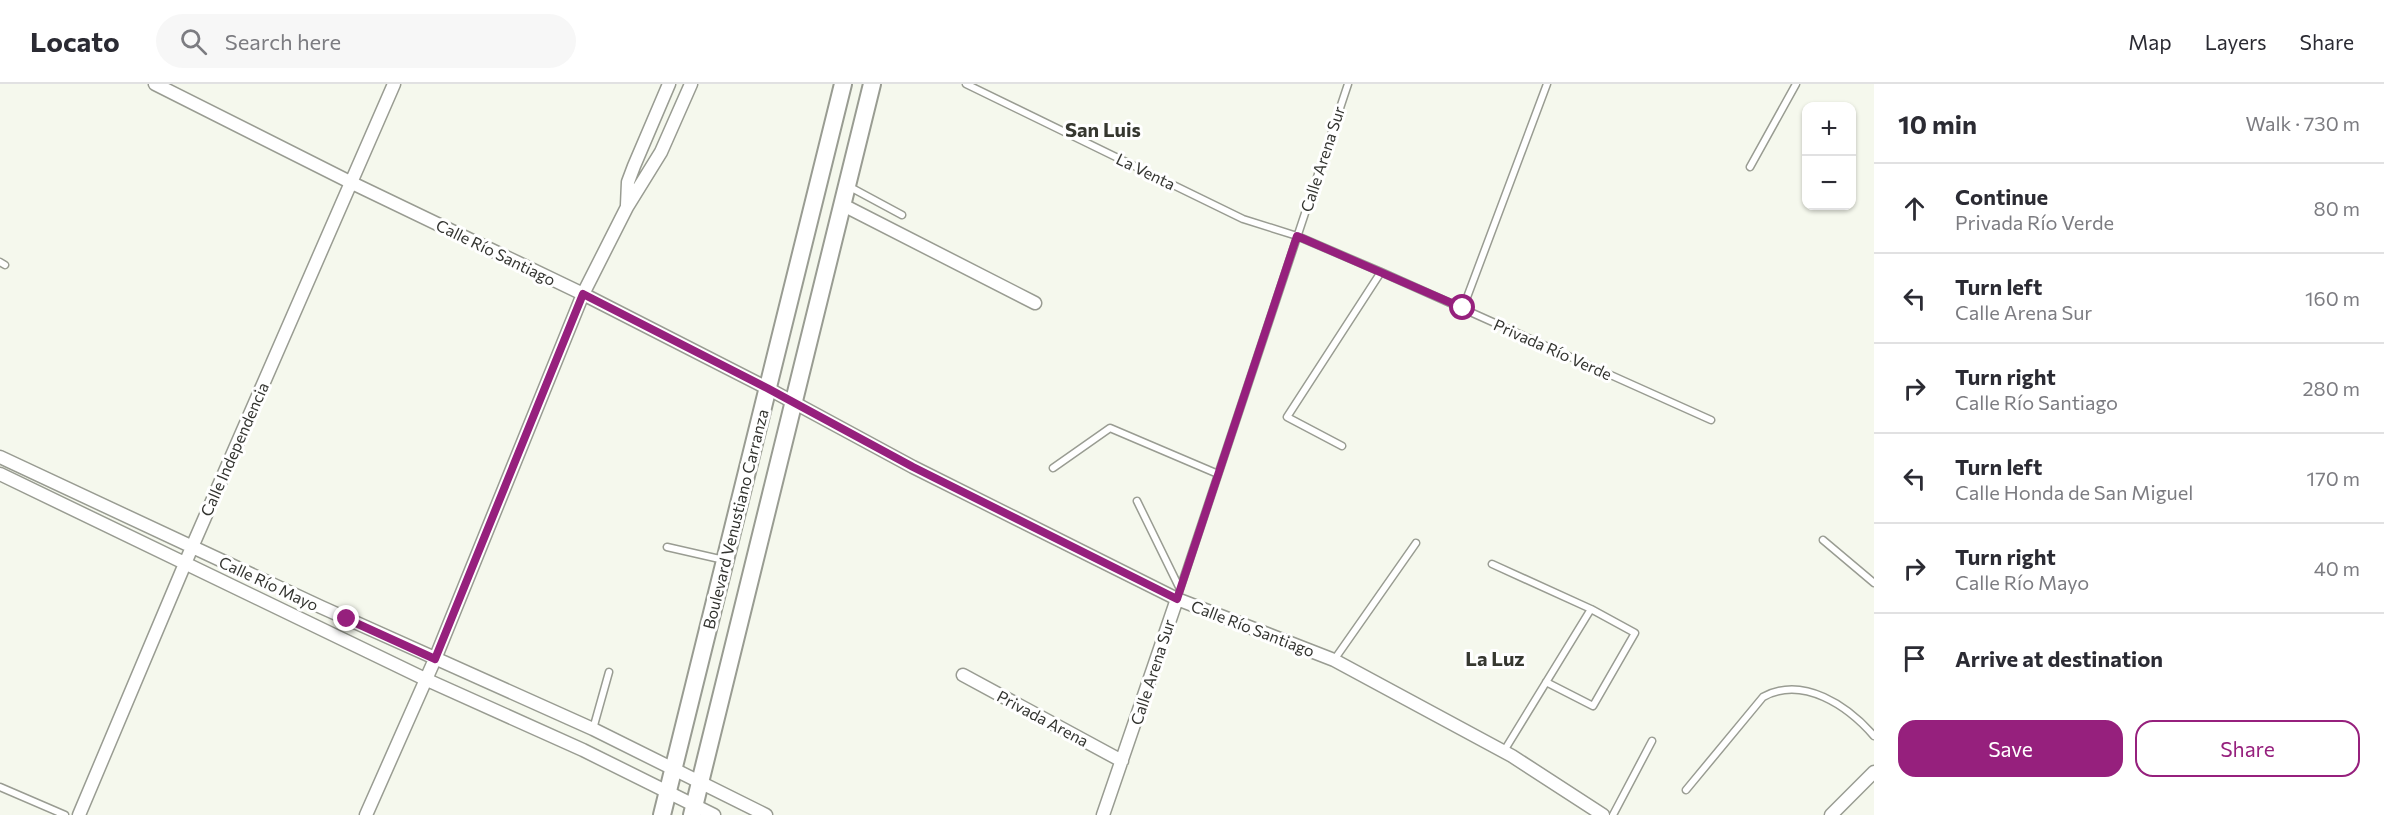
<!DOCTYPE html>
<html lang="en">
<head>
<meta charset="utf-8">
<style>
	:root { --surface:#fff; --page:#f7f7f7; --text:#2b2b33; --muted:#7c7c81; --line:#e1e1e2; --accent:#96207d }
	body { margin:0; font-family:Commissioner,sans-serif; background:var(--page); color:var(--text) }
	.controls { position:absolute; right:18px; top:18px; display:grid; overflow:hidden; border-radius:12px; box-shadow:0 2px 4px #0004 }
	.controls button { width:54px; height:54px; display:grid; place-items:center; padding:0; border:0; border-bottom:2px solid var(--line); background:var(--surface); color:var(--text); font:30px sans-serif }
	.stop { position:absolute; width:18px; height:18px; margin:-14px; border:4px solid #96207d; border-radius:50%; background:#fff }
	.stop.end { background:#96207d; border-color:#fff; box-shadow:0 2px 6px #0008 }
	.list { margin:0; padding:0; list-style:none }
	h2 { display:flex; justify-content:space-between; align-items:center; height:78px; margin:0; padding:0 24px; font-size:26px }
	h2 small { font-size:20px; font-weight:400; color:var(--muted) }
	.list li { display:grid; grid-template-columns:39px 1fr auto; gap:18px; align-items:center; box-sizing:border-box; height:90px; padding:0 24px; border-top:2px solid var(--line) }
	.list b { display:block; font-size:22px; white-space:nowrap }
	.list p { margin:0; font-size:20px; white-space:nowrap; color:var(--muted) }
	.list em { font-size:20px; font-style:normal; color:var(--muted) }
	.actions { display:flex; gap:12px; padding:18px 24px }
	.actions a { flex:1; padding:14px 0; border:2px solid var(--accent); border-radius:18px; text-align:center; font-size:21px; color:var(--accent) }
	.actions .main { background:var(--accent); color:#fff }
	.icon { flex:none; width:33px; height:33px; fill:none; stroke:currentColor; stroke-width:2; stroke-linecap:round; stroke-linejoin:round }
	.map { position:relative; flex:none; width:1874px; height:731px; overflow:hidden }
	header { display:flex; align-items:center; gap:36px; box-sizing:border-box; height:84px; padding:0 30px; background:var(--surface); border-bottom:2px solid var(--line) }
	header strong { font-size:28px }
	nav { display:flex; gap:33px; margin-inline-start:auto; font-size:21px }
	.search { width:420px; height:54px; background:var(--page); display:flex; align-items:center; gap:15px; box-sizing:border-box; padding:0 21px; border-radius:33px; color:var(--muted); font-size:22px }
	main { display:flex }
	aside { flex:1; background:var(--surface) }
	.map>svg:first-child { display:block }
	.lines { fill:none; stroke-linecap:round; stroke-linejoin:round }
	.lane-casing { stroke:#999c92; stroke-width:9 }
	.street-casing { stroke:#999c92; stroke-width:15 }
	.secondary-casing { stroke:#999c92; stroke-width:20 }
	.lane { stroke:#fff; stroke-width:6 }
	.street { stroke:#fff; stroke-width:12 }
	.secondary { stroke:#fff; stroke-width:16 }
	.route { stroke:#96207d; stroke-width:8 }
	.labels { text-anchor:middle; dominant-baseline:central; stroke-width:6; stroke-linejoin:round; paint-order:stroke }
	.street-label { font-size:16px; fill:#333430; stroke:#fff }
	.quarter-label { font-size:20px; font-weight:bold; fill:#363830; stroke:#fff }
</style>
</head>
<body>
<header>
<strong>Locato</strong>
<div class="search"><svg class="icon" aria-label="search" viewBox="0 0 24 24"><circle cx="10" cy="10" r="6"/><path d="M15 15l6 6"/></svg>Search here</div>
<nav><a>Map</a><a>Layers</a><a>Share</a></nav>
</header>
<main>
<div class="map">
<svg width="1874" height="731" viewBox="0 0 1874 731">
	<rect width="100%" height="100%" fill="#f5f8ed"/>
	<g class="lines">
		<!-- lane casing -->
		<g class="lane-casing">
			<path id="lane" d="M966,0L1243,135L1297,152L1381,188L1711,336
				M1750,83L1796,0
				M850,103L902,131
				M0,178L5,181
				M1463,224L1547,0
				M1342,362L1287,333L1381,188
				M1053,384L1110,344L1218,390
				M1137,417L1180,505
				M1823,456L1874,499
				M667,463L724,476
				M1492,480L1591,525L1504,667
				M1177,514L1348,0
				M1334,576L1416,459
				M1546,598L1593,622L1635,549L1591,525
				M593,645L609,588
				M0,703L65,731
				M1686,706L1763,613C1803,591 1848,622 1874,652
				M1613,731L1652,657"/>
		</g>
		<!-- street casing -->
		<g class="street-casing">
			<path id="street" d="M155,0L350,98L583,210L767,304L913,383L1177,515L1334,576L1512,672L1603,731
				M627,121L628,98L634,82L669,0
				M843,121L1035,219
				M0,373L321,523L593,645L766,731
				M0,390L425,595L583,666L714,731
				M963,591L1122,677
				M79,731L192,463L394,0
				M366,731L435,575L583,210L627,123L661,68L691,0
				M1103,731L1177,515
				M1831,731L1874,688"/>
		</g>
		<!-- secondary casing -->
		<g class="secondary-casing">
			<path id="secondary" d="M662,731L843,0
				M692,731L872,0"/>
		</g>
		<!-- lane -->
		<use href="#lane" class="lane"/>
		<!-- street -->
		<use href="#street" class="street"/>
		<!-- secondary -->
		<use href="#secondary" class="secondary"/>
	</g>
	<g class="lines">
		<!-- route -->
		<path class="route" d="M347,535L435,575L583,210L767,304L913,383L1177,515L1297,152L1463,224"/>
	</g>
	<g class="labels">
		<!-- street labels -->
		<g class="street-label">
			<text transform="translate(1322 75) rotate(-72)">Calle Arena Sur</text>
			<text transform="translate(1146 87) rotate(26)">La Venta</text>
			<text transform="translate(496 168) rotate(26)">Calle Río Santiago</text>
			<text transform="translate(1553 265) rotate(24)">Privada Río Verde</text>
			<text transform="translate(234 365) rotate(-66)">Calle Independencia</text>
			<text transform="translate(735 435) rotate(-76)">Boulevard Venustiano Carranza</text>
			<text transform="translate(269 499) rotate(25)">Calle Río Mayo</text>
			<text transform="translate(1253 544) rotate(21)">Calle Río Santiago</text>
			<text transform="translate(1152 588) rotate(-72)">Calle Arena Sur</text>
			<text transform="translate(1043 634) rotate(28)">Privada Arena</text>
		</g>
		<!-- quarter labels -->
		<g class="quarter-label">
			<text x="1103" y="45">San Luis</text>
			<text x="1495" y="574">La Luz</text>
		</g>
	</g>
</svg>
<div class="controls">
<button>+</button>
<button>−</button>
</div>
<div class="stop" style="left:1463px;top:224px"></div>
<div class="stop end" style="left:347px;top:535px"></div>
</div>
<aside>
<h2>10 min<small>Walk · 730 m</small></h2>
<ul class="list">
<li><svg class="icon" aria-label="ahead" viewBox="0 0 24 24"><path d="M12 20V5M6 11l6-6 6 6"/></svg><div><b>Continue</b><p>Privada Río Verde</p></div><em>80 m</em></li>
<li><svg class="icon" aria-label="left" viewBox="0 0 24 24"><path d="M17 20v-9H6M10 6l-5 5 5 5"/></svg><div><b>Turn left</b><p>Calle Arena Sur</p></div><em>160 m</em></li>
<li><svg class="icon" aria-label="right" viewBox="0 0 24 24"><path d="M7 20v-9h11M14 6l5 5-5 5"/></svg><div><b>Turn right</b><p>Calle Río Santiago</p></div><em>280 m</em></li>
<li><svg class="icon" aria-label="left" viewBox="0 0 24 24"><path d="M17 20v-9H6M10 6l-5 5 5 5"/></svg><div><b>Turn left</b><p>Calle Honda de San Miguel</p></div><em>170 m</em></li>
<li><svg class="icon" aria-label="right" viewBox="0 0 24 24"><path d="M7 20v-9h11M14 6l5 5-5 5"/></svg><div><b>Turn right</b><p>Calle Río Mayo</p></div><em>40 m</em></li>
<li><svg class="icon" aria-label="arrive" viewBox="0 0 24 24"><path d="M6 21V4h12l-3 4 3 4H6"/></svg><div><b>Arrive at destination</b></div></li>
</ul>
<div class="actions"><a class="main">Save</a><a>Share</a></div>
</aside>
</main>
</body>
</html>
